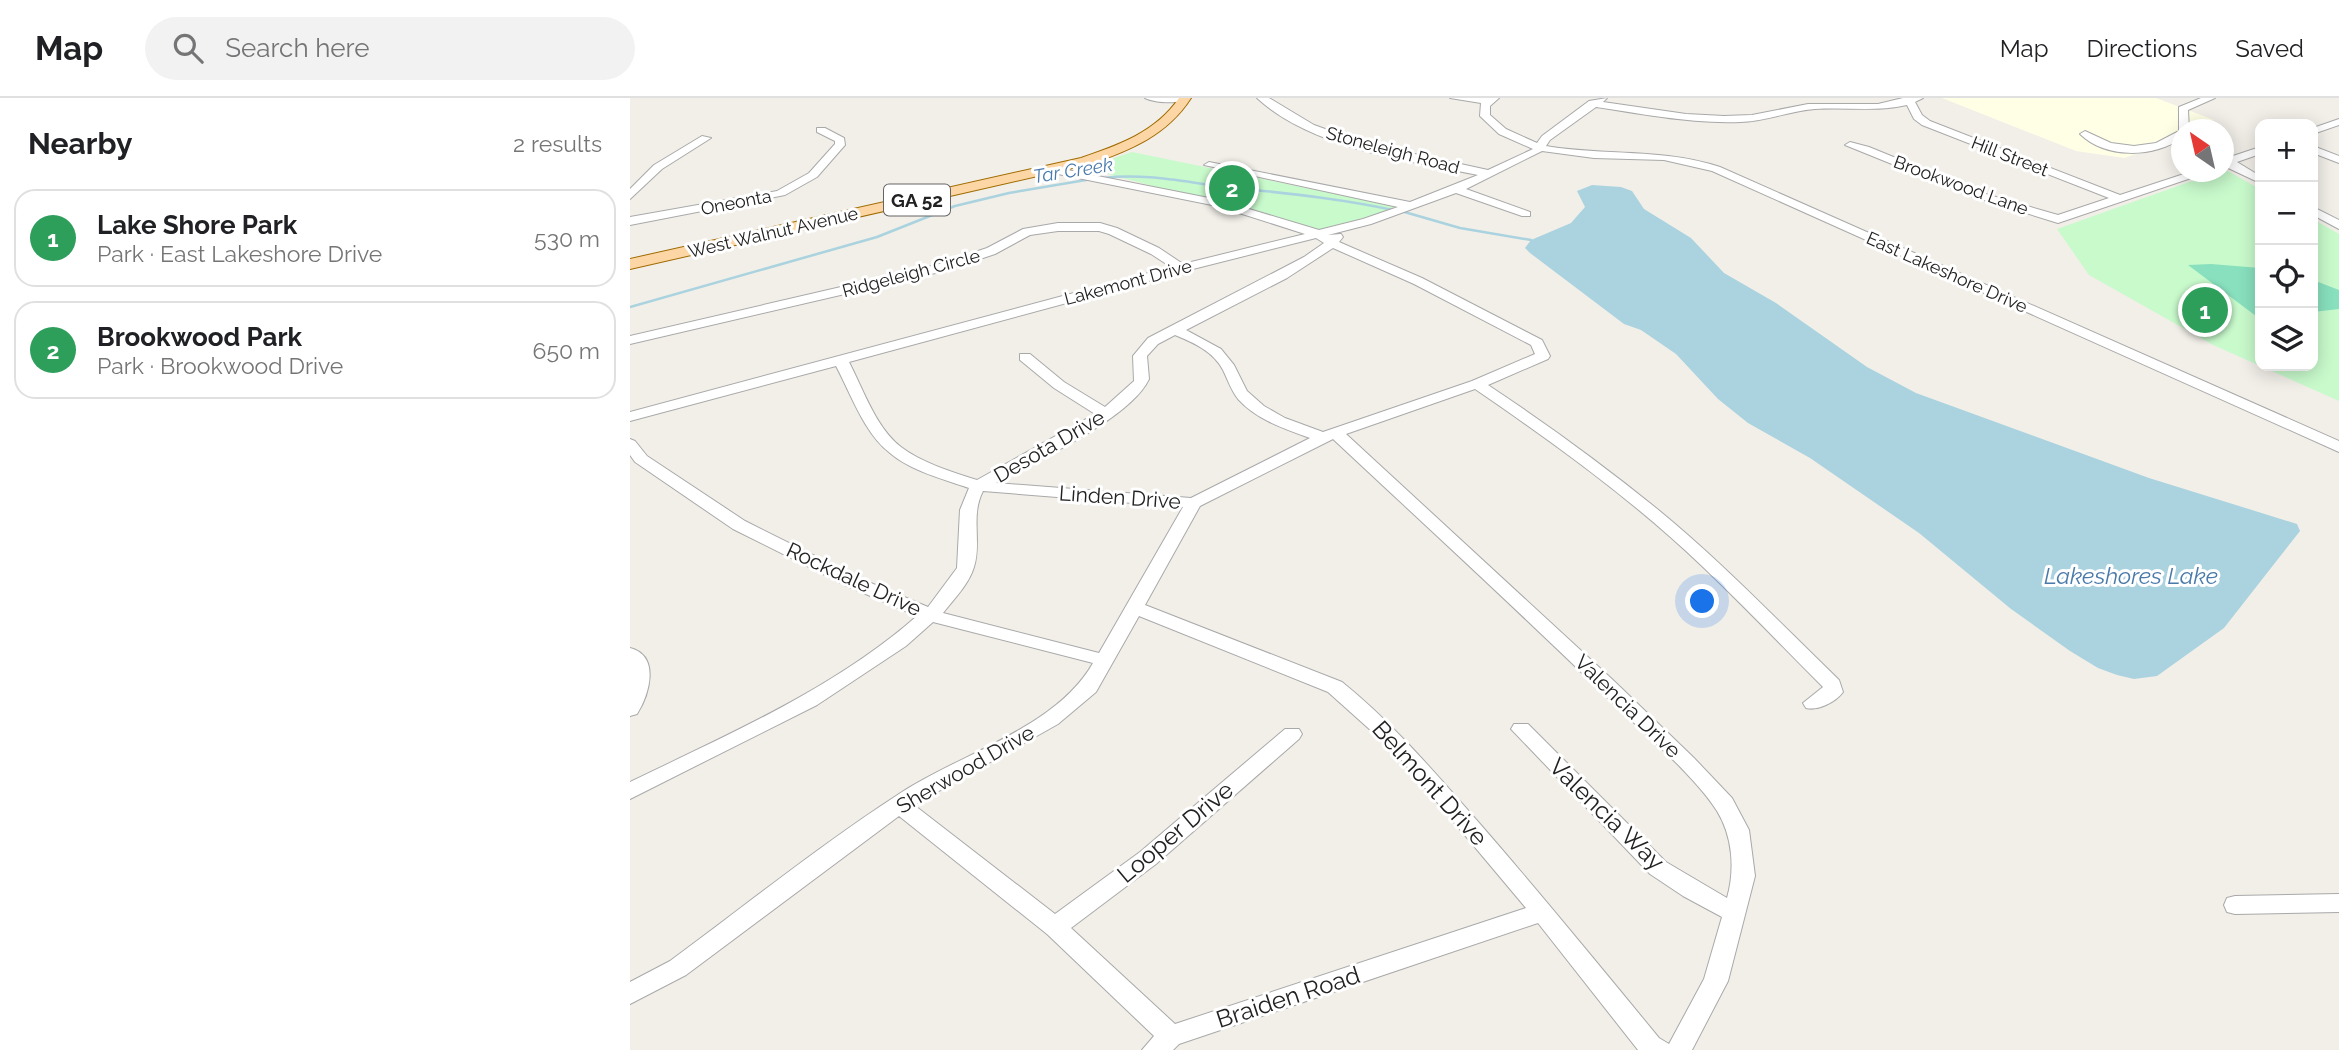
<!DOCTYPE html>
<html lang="en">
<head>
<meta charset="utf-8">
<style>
	:root { --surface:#fff; --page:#f2f2f2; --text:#202124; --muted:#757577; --line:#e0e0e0; --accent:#d40000 }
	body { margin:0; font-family:Raleway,sans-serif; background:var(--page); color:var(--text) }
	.controls { position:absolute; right:21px; top:21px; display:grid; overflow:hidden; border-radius:14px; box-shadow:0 4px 18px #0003 }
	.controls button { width:63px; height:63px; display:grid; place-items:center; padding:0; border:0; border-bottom:2px solid var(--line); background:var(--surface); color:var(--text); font:35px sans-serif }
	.compass { position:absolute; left:1541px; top:21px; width:63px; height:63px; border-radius:50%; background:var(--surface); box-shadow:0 4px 18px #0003; rotate:326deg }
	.you { position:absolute; left:1073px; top:504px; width:24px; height:24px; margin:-18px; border:5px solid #fff; border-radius:50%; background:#1a73e8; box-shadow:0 0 0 10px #1a73e833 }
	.badge { display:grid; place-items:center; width:46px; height:46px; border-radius:50%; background:var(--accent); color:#fff; font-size:23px; font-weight:700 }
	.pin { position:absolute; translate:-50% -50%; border:4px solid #fff; box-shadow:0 2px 7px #0006 }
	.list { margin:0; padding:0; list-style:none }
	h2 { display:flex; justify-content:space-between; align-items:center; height:91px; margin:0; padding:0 28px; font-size:30px }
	h2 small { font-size:23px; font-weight:400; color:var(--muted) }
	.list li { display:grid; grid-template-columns:46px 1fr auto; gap:21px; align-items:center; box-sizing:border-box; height:98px; margin:0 14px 14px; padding:0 14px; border:2px solid var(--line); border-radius:21px }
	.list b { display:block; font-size:26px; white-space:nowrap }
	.list p { margin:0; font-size:23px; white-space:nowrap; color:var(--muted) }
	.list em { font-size:23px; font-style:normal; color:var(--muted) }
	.icon { flex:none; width:38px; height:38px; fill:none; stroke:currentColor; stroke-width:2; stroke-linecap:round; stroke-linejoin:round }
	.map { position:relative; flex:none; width:1709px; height:952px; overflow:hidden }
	header { display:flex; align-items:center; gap:42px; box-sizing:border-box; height:98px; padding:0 35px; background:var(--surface); border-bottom:2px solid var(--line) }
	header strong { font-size:33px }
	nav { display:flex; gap:38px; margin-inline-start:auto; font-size:24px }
	.search { width:490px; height:63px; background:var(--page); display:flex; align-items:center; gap:18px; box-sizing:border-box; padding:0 24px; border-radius:38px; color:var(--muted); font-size:26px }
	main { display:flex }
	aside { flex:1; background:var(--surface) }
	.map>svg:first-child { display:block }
	.education { fill:#ffffe5 }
	.park { fill:#c8facc }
	.pitch { fill:#88e0be }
	.water { fill:#aad3df }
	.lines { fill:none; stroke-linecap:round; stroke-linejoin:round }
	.stream { stroke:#aad3df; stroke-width:2.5 }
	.minor-casing { stroke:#a9a9a9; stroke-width:2 }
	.major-casing { stroke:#a06b00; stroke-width:2 }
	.minor { fill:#fff; fill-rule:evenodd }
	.major { fill:#fcd6a4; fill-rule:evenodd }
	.labels { text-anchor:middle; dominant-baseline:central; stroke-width:6; stroke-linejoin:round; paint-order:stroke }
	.far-street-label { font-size:18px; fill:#222; stroke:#fff }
	.far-water-label { font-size:19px; font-style:italic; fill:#4a7aab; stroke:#fff }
	.shield { fill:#fff; stroke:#646464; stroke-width:2 }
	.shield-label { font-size:19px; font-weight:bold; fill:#222 }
	.street-label { font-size:21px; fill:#222; stroke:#fff }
	.water-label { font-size:23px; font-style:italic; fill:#4a7aab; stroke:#fff }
	.near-street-label { font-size:24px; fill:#222; stroke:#fff }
</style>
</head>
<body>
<header>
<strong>Map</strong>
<div class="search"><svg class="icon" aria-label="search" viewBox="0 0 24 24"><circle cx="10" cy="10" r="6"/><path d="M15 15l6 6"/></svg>Search here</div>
<nav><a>Map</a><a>Directions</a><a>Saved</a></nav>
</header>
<main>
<aside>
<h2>Nearby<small>2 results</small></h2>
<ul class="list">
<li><span class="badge" style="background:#2e9e5b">1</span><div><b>Lake Shore Park</b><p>Park · East Lakeshore Drive</p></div><em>530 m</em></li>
<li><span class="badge" style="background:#2e9e5b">2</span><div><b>Brookwood Park</b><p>Park · Brookwood Drive</p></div><em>650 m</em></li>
</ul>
</aside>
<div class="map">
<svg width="1709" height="952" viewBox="0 0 1709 952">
	<rect width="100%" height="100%" fill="#f2efe9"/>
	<!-- education -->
	<path class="education" d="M1312,0H1526L1584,22L1568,31L1552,32L1551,41L1494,60L1446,53Z"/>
	<!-- park -->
	<path class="park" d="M502,54L769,109L692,133L455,70Z
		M1594,71L1630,91V268H1683V121L1709,136V303L1583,247L1459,177L1427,131L1587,74H1594Z"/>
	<!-- pitch -->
	<path class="pitch" d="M1581,166L1630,170V221L1558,167Z
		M1683,182L1709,192V211L1683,214Z"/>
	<!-- water -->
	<path class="water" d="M962,87L991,89L1002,93L1014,111L1061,140L1094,175L1146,205L1237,269L1286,295L1519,380L1667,426L1670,433L1594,530L1527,578L1504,581L1487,577L1468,570L1440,553L1381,511L1289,435L1180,360L1118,325L1088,301L1046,256L1011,232L994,226L900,155L895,150L901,142L941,125L955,109L947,93Z"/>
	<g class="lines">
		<!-- stream -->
		<path class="stream" d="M473,80C518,75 553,84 597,89C652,95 708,100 763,112
			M771,113L830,130L901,142
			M0,209L247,139L325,108L379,95L462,81"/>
		<!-- minor casing -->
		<g class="minor-casing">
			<path id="minor" d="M515,0H558L559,1C549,6 525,5 515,0Z
				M627,0H639L684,27L734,45L858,72L903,51L869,36L850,18L851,5L820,0H869L860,8V17L876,31L907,45L912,38L959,3L977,0L973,4L1056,16L1094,18L1122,17L1178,6H1248L1273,0H1293L1285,4L1292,17L1300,23L1490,97L1560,74H1574L1573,76L1428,125L1341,98L1215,47L1220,44L1239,49L1349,94L1428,117L1479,100L1292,27L1284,21L1277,7C1246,14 1217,9 1185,11C1160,13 1136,23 1111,24C1062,26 1014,16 966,9L920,42L916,48C974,58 1033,50 1090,69L1709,343V354L1082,73L1034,62L964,60L912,53L836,91L900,114V118H892L826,95L741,126L698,137L711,136L713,139L709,144L792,180L912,242L920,258L918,261L858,287C915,325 972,366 1026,410C1091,463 1149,524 1209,582L1213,594C1206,604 1188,613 1176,610L1173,605L1193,589C1153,549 1113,507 1072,468C1003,402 924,345 845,291L716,336L984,583L1064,660L1102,700L1119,732L1125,778L1098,883L1062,952H1008L908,825L549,946L543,952H512L524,938L417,836L269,718L56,877L0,906V884L40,863C116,807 193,745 272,694C332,655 426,630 463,565L303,524L276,548L187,607L0,701V684C99,636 204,591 287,518L217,488L103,431L5,364L0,357V341L5,343L17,358L115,423L229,480L298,509L327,470L330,412L339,390C313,381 281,373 260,355C234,335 221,296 206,268L0,323V314L541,169L521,156L479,136L469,133H428L400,137L365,156L314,173L0,246V238L306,167L357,150L393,131L428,125H470L487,130L529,150L553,166L675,136L587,108L418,74L417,72L422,69L589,102L689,132L733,121L768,109L574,67L579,64L780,104L848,77C778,63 681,50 627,0ZM686,140L694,145L674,159L518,240L503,258L504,283L475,309L434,284L400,256H390V262L424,290L465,316L347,382C322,374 292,365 271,349C246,330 233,291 219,264L555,173ZM703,150L784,186L901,247L905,256L842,283L693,334L655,320L634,308L617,293L604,267L591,251L556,232L657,180ZM545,237C564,245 583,253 593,272C598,282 601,292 608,301C627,322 655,331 680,340L561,400L366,385C406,363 500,321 519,281L517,258L528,246ZM703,341C796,428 890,514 981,603C1012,633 1065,678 1087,713C1103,739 1105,772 1097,800L1036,764L898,626H884L881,631L1020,776L1053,798L1092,819L1074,881L1039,946L1029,940C970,868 911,796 850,726C806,676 764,626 712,584L515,507L570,408ZM353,393L553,409L469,555L313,515C324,501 339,486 344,469C352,444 340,418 353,393ZM509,518L698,594L765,654L896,810L545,926L441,830L526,766L669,641L672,636L669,631H655L510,754L425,816L284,707L428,626L466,594Z
				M1571,0H1585L1558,12L1559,32H1552V40C1523,60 1476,61 1450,36L1455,33L1481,45L1504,48L1526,45L1549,33V9Z
				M1709,21V27L1683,36V30Z
				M187,30H195L214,40L215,47L187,79L155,97L0,127V119L147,93L179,75L205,46V43L187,34Z
				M72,38L81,40L32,71L0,101V91L24,67Z
				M1683,48L1709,58V65L1683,55Z
				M1630,49V56L1607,64L1630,78V85L1594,68V61Z
				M1683,109L1709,122V131L1683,117Z
				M0,550C31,558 19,597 7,616L0,618Z
				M1709,796V814L1605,816L1597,814L1594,807L1597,800L1605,798Z"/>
		</g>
		<!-- major casing -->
		<g class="major-casing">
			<path id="major" d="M549,0H561C537,37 501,52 460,66L0,171V161L451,60C489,47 526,34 549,0Z"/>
		</g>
		<!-- minor -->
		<use href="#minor" class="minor"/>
		<!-- major -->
		<use href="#major" class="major"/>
	</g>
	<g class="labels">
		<!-- far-street labels -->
		<g class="far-street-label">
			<text transform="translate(763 52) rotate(15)">Stoneleigh Road</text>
			<text transform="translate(1380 58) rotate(21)">Hill Street</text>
			<text transform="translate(1331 87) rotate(20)">Brookwood Lane</text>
			<text transform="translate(106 104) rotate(-11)">Oneonta</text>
			<text transform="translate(143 134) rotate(-13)">West Walnut Avenue</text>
			<text transform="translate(1317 174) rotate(24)">East Lakeshore Drive</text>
			<text transform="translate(281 175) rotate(-15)">Ridgeleigh Circle</text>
			<text transform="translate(498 184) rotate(-15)">Lakemont Drive</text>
		</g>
		<!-- far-water labels -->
		<g class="far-water-label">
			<text transform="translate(443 72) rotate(-9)">Tar Creek</text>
		</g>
		<!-- shield labels -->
		<rect class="shield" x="254" y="86.5" width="66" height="31" rx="5"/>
		<g class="shield-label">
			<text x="287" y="102">GA 52</text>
		</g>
		<!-- street labels -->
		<g class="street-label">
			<text transform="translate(419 348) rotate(-30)">Desota Drive</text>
			<text transform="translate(490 399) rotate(4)">Linden Drive</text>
			<text transform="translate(224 481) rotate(25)">Rockdale Drive</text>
			<text transform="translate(998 608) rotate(44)">Valencia Drive</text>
			<text transform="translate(335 671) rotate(-30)">Sherwood Drive</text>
		</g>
		<!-- water labels -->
		<g class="water-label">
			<text x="1501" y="477">Lakeshores Lake</text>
		</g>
		<!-- near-street labels -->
		<g class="near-street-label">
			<text transform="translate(800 685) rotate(48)">Belmont Drive</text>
			<text transform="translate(977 716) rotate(44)">Valencia Way</text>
			<text transform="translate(545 734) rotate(-40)">Looper Drive</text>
			<text transform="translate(658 899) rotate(-18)">Braiden Road</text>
		</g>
	</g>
</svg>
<div class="controls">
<button>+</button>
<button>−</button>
<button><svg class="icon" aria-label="locate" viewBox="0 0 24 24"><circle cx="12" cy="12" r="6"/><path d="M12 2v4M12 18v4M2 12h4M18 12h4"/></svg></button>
<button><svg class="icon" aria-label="layers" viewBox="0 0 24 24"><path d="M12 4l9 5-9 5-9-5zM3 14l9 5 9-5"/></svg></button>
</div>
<svg class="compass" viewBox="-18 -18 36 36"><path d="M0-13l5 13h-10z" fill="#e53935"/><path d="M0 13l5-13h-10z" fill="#757577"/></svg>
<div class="you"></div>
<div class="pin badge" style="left:1575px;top:212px;background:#2e9e5b">1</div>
<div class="pin badge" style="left:602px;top:90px;background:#2e9e5b">2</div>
</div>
</main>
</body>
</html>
